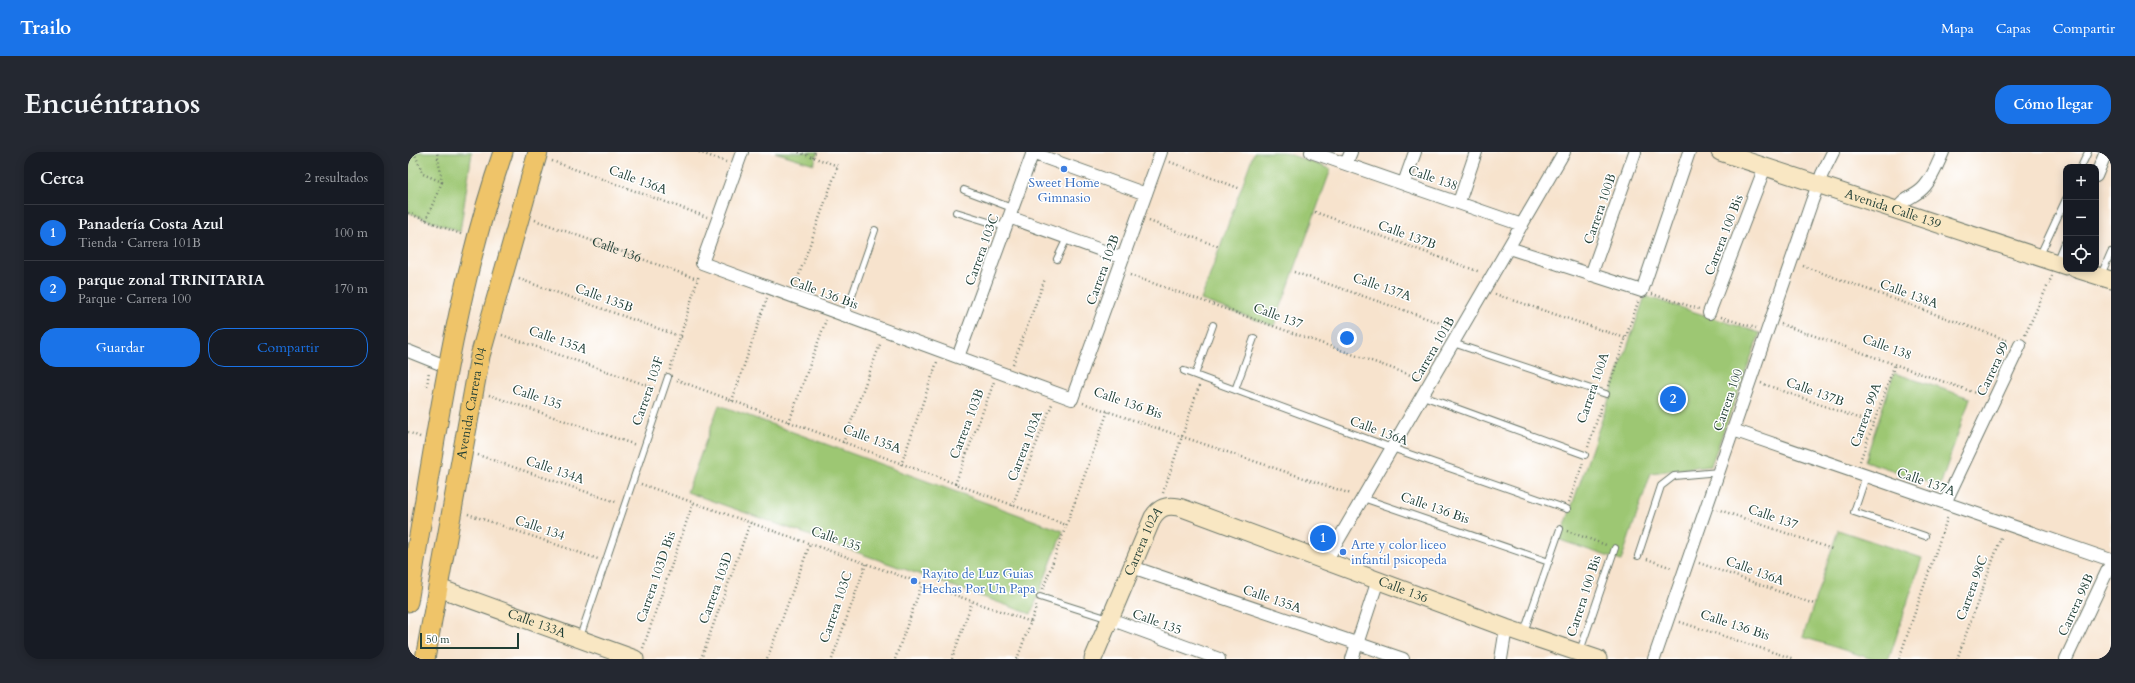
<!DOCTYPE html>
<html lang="es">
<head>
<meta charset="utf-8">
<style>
	:root { --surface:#171b24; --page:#242831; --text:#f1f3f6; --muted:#9ea1a6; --line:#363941; --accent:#1a73e8 }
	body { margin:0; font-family:Cardo,serif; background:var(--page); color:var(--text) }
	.controls { position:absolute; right:12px; top:12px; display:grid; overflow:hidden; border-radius:8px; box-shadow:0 2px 10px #0003 }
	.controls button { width:36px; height:36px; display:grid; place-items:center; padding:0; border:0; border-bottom:1px solid var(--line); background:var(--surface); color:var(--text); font:20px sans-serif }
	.scale { position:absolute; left:12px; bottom:10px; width:99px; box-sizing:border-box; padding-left:4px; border:2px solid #1f3d34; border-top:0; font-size:11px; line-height:14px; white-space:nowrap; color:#1f3d34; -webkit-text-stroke:3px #fff; paint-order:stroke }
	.you { position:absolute; left:939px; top:186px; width:14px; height:14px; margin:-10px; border:3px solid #fff; border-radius:50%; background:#1a73e8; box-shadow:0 0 0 6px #1a73e833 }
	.badge { display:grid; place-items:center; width:26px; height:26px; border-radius:50%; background:var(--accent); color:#fff; font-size:13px; font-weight:700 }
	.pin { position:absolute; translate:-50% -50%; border:2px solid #fff; box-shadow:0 1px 4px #0006 }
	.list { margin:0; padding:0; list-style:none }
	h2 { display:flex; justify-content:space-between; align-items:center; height:52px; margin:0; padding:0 16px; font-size:17px }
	h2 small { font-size:13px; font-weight:400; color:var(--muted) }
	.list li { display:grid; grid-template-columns:26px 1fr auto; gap:12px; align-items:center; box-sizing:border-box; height:56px; padding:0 16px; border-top:1px solid var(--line) }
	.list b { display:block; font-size:15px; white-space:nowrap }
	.list p { margin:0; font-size:13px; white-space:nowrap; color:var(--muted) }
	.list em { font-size:13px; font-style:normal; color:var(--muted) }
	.actions { display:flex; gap:8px; padding:12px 16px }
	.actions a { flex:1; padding:9px 0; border:1px solid var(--accent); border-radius:16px; text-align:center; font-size:14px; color:var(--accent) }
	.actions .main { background:var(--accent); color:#fff }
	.icon { flex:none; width:22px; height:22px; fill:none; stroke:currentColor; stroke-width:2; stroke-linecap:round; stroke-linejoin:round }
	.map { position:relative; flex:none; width:1703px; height:507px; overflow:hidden; border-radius:16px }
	header { display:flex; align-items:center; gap:24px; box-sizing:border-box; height:56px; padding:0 20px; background:var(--accent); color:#fff }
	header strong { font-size:19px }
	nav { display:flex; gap:22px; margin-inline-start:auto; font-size:14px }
	.intro { display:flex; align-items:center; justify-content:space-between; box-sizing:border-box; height:96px; padding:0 24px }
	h1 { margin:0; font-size:28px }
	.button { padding:10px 18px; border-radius:16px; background:var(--accent); color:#fff; font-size:14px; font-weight:700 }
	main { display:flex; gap:24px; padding:0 24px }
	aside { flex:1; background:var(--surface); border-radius:16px; box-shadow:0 2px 10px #0003 }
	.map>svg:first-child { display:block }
	.green { fill:#9dc773; stroke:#5e8254 }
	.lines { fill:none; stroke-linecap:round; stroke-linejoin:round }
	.lane-casing { stroke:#6b776a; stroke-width:8 }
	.street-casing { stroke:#6b776a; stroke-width:14 }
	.secondary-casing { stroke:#6b776a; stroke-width:19 }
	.primary-casing { stroke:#6b776a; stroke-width:21 }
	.path { stroke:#6b776a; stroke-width:2.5; stroke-dasharray:1 3; stroke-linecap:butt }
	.lane { stroke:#fff; stroke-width:6 }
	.street { stroke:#fff; stroke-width:12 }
	.secondary { stroke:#f9e7c3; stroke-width:17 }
	.primary { stroke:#efc469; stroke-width:19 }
	.shop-dot { fill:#3f7fe0; stroke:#fff; stroke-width:1.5 }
	.labels { text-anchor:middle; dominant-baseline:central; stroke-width:3; stroke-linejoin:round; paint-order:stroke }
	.street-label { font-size:13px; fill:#1f3d34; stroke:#fff }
	.shop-label { font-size:13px; fill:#366cbe; stroke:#fff; text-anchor:start }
</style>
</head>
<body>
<header>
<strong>Trailo</strong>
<nav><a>Mapa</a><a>Capas</a><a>Compartir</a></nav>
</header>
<div class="intro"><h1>Encuéntranos</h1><a class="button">Cómo llegar</a></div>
<main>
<aside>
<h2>Cerca<small>2 resultados</small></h2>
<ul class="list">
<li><span class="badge">1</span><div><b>Panadería Costa Azul</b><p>Tienda · Carrera 101B</p></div><em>100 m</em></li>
<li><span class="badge">2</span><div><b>parque zonal TRINITARIA</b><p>Parque · Carrera 100</p></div><em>170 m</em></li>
</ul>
<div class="actions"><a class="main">Guardar</a><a>Compartir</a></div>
</aside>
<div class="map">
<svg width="1703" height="507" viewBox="0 0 1703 507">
	<rect width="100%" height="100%" fill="#fff"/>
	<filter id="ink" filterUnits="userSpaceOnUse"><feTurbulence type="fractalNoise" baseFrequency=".025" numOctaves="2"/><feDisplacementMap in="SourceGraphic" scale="8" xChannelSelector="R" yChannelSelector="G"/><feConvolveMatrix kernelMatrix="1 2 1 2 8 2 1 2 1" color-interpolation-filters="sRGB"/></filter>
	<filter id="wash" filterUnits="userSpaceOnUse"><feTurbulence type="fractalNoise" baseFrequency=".012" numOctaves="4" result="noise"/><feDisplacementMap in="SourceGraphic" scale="16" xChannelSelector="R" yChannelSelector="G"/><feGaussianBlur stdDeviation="0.9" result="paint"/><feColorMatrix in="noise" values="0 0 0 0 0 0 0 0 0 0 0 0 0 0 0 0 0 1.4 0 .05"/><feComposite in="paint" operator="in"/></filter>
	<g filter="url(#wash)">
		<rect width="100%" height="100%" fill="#f7e3cd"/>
		<!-- green -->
		<path class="green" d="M0,0H64L52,80L0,60Z
			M367,0H410L406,12Z
			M846,0H875L923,17L866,174L793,148Z
			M1237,144L1352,181L1303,313L1243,321L1213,409L1152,388Z
			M1486,221L1562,246L1532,334L1457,309Z
			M311,253L655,379L623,462L279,340Z
			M1430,378L1514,406L1481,507H1464L1395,485Z"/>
	</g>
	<g filter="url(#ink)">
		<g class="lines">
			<!-- lane casing -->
			<g class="lane-casing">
				<path id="lane" d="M1673,15L1680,0
					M556,38L604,56
					M548,60L597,75
					M1632,103L1658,47
					M649,107L659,86
					M1693,123L1703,100
					M437,164L467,78
					M1045,191L1198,242
					M776,219L984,296L1159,357
					M787,223L805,173
					M827,238L846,186
					M1015,244L1177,303
					M1458,324L1446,360L1517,384
					M955,346L1141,410
					M1230,404L1253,334L1266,324L1311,320
					M632,445L701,467
					M1116,480L1152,377
					M172,485L260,225
					M1172,499L1207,396"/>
			</g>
			<!-- street casing -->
			<g class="street-casing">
				<path id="street" d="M334,0L294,111L664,247L753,0
					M903,0L1114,73
					M624,1L738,42
					M938,12L943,0
					M1688,24L1698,0
					M996,31L1007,0
					M1051,50L1068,0
					M1489,58C1497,44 1507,46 1517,34C1525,25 1530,11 1535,0
					M601,65L715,106
					M1101,96L1234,139L1281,0
					M1651,111L1658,94
					M1183,123L1227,0
					M1301,161L1357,15
					M0,199L40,215
					M550,205L625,0
					M1325,278L1703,408
					M1537,351L1612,193
					M918,409L1156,0
					M724,415L995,507
					M702,467L811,507
					M944,507L970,428
					M1093,507L1098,476
					M1246,507L1404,49L1414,22L1425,0
					M1658,507L1703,411"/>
			</g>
			<!-- secondary casing -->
			<g class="secondary-casing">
				<g id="secondary">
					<path id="s2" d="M1312,0L1658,114"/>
					<path d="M1668,117L1703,128"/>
					<path id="s3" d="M31,436L227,507"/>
					<path id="s4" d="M685,507L745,365C753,353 763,352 777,357L1098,476L1190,507"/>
				</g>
			</g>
			<!-- primary casing -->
			<g class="primary-casing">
				<g id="primary">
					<path d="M0,450C26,299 45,145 95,0"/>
					<path id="s5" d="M17,507L72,204L130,0"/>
				</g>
			</g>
			<!-- path -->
			<g class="path">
				<path d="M6,0L15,22L34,30L29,0"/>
				<path d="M291,0L318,10"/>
				<path d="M405,5L407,0"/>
				<path d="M144,9L299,65"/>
				<path d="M762,10L833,37"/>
				<path d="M907,60L1072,120"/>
				<path d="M0,61L55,83"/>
				<path d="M18,68L34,30"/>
				<path id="s1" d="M127,68L289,127"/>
				<path d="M741,69L812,95"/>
				<path d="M1395,114L1601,189"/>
				<path d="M886,120L1041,174"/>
				<path d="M722,123L1011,226"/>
				<path d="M111,127L274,185"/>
				<path d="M387,134L430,14L390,0"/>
				<path d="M1087,142L1217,186"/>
				<path d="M1244,142L1291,157"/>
				<path d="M1313,165L1348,176"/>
				<path d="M1373,172L1576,244"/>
				<path d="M94,183L247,236"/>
				<path d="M1617,183L1644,124"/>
				<path d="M605,212L637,127"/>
				<path d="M262,218L291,123"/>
				<path d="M269,228L658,373"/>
				<path d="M1353,231L1466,272"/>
				<path d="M19,234L21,219"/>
				<path d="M1201,234L1230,150"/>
				<path d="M81,243L228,293"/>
				<path d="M324,249L359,146"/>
				<path d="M675,251L943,342"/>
				<path d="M381,270L418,168"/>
				<path d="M0,280L12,285"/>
				<path d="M435,291L473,190"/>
				<path d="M1180,295L1195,250"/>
				<path d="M70,303L208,350"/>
				<path d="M1452,309L1487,212"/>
				<path d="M493,313L529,210"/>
				<path d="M233,332L623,470"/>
				<path d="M547,332L586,230"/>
				<path d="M755,341L791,234"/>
				<path d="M1161,350L1175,311"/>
				<path d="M604,354L644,252"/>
				<path d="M1309,357L1424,397"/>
				<path d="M60,362L190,407"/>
				<path d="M1159,379L1198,393"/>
				<path d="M1239,407L1264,416"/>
				<path d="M1291,411L1406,452"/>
				<path d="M635,437L700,259"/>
				<path d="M1272,470L1386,507"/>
				<path d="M235,496L285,351"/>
				<path d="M293,507L342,371"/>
				<path d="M359,507L402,392"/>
				<path d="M424,507L458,412"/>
				<path d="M487,507L514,432"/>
				<path d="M544,507L564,450"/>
				<path d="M609,507L629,453"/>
				<path d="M1491,507L1540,364"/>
				<path d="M1549,507L1594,383"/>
			</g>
			<!-- lane -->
			<use href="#lane" class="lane"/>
			<!-- street -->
			<use href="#street" class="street"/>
			<!-- secondary -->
			<use href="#secondary" class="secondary"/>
			<!-- primary -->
			<use href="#primary" class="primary"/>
		</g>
	</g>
	<!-- markers -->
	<g class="shop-dot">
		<circle cx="656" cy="17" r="4"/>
		<circle cx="935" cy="400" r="4"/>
		<circle cx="506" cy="429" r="4"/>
	</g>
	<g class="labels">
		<!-- street labels -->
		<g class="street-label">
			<text transform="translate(1025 26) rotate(19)">Calle 138</text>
			<text transform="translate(230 28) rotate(20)">Calle 136A</text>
			<text transform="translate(1192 57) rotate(-71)">Carrera 100B</text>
			<text stroke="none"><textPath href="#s2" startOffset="182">Avenida Calle 139</textPath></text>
			<text transform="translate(999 83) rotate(20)">Calle 137B</text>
			<text transform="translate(1316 83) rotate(-69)">Carrera 100 Bis</text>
			<text stroke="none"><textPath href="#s1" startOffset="87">Calle 136</textPath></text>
			<text transform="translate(574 98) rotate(-70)">Carrera 103C</text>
			<text transform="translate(695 118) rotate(-70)">Carrera 102B</text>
			<text transform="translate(974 135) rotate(19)">Calle 137A</text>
			<text transform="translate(416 141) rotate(20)">Calle 136 Bis</text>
			<text transform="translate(1501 142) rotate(20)">Calle 138A</text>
			<text transform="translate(196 146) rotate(20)">Calle 135B</text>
			<text transform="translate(870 164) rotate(20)">Calle 137</text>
			<text transform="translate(150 188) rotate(19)">Calle 135A</text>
			<text transform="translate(1479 195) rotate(20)">Calle 138</text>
			<text transform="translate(1025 198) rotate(-60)">Carrera 101B</text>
			<text transform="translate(1585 217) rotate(-65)">Carrera 99</text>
			<text transform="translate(1185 236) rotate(-71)">Carrera 100A</text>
			<text transform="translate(240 239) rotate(-71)">Carrera 103F</text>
			<text transform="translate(1407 240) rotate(20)">Calle 137B</text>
			<text transform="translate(129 245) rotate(19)">Calle 135</text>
			<text transform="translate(1320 248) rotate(-71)">Carrera 100</text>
			<text stroke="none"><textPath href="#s5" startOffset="260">Avenida Carrera 104</textPath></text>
			<text transform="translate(720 251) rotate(19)">Calle 136 Bis</text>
			<text transform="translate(1458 263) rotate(-70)">Carrera 99A</text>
			<text transform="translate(559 272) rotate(-69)">Carrera 103B</text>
			<text transform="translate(971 279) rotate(20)">Calle 136A</text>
			<text transform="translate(464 287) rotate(20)">Calle 135A</text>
			<text transform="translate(617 294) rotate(-69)">Carrera 103A</text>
			<text transform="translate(147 318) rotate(19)">Calle 134A</text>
			<text transform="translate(1518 330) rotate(19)">Calle 137A</text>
			<text transform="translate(1027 356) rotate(19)">Calle 136 Bis</text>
			<text transform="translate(1365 365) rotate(19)">Calle 137</text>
			<text transform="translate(132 376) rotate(19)">Calle 134</text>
			<text transform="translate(428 387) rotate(19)">Calle 135</text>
			<text stroke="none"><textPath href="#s4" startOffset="128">Carrera 102A</textPath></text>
			<text transform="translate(1347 419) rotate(20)">Calle 136A</text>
			<text transform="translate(248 425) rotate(-71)">Carrera 103D Bis</text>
			<text transform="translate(308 436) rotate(-70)">Carrera 103D</text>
			<text transform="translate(1564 436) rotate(-70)">Carrera 98C</text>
			<text stroke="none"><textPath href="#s4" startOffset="423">Calle 136</textPath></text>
			<text transform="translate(1176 444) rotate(-72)">Carrera 100 Bis</text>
			<text transform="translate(864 447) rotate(19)">Calle 135A</text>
			<text transform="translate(1668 453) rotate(-65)">Carrera 98B</text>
			<text transform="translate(428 455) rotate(-71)">Carrera 103C</text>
			<text transform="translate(749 470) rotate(20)">Calle 135</text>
			<text stroke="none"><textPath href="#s3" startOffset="104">Calle 133A</textPath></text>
			<text transform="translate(1327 473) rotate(18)">Calle 136 Bis</text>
		</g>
		<!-- shop labels -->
		<g class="shop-label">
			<text x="656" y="31" text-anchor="middle">Sweet Home<tspan x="656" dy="15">Gimnasio</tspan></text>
			<text x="943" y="393">Arte y color liceo<tspan x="943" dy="15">infantil psicopeda</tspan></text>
			<text x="514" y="422">Rayito de Luz Guias<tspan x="514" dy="15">Hechas Por Un Papa</tspan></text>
		</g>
	</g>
</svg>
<div class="controls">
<button>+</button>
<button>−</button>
<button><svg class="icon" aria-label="locate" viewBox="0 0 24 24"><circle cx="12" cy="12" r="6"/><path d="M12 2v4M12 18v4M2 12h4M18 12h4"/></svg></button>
</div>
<div class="scale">50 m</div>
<div class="you"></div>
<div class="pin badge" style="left:915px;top:386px">1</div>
<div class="pin badge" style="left:1265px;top:247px">2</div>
</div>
</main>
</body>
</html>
